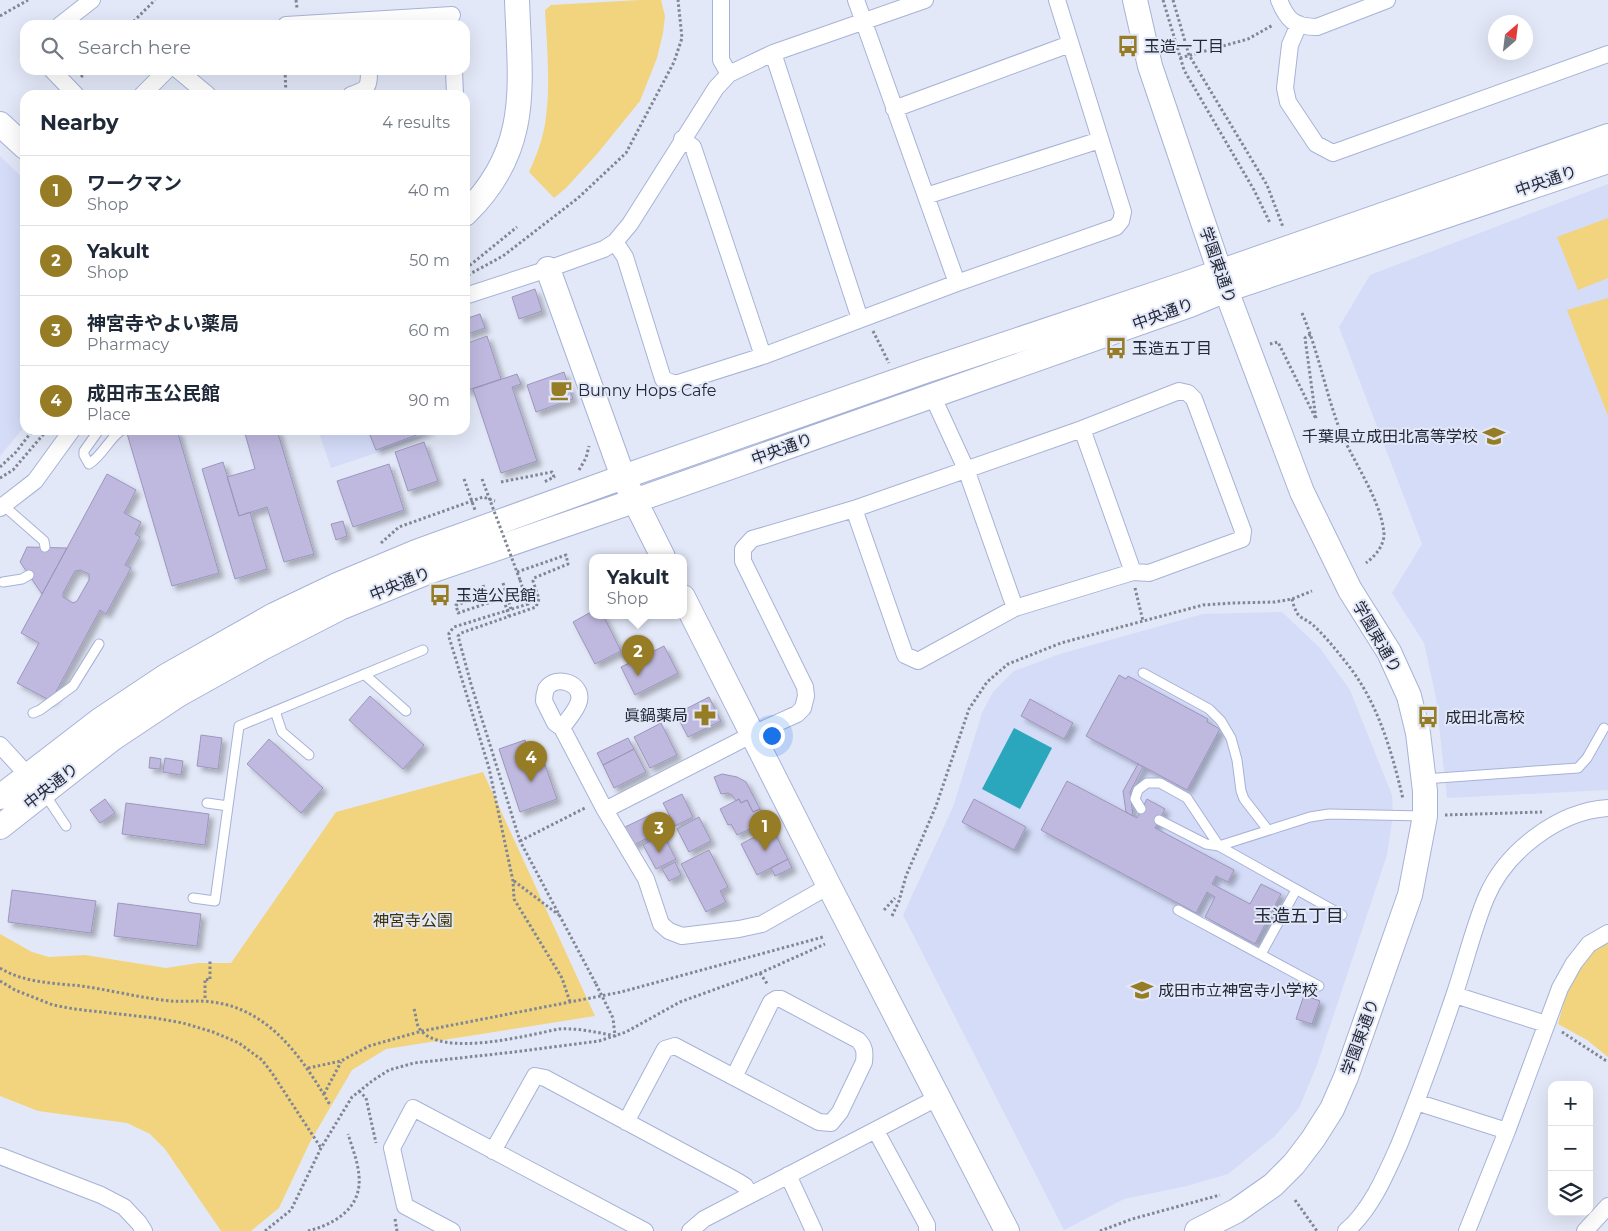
<!DOCTYPE html>
<html lang="en">
<head>
<meta charset="utf-8">
<style>
	:root { --surface:#fff; --page:#f2f2f3; --text:#1f2937; --muted:#747a83; --line:#e0e1e3; --accent:#967c24 }
	body { margin:0; font-family:Montserrat,"Noto Sans JP",sans-serif; background:var(--page); color:var(--text) }
	.controls { position:absolute; right:15px; bottom:15px; display:grid; overflow:hidden; border-radius:10px; box-shadow:0 5px 20px #0002 }
	.controls button { width:45px; height:45px; display:grid; place-items:center; padding:0; border:0; border-bottom:1px solid var(--line); background:var(--surface); color:var(--text); font:25px sans-serif }
	.compass { position:absolute; left:1488px; top:15px; width:45px; height:45px; border-radius:50%; background:var(--surface); box-shadow:0 5px 20px #0002; rotate:28deg }
	.you { position:absolute; left:771px; top:735px; width:18px; height:18px; margin:-12px; border:4px solid #fff; border-radius:50%; background:#1a73e8; box-shadow:0 0 0 8px #1a73e833 }
	.badge { display:grid; place-items:center; width:32px; height:32px; border-radius:50%; background:var(--accent); color:#fff; font-size:16px; font-weight:700 }
	.pin { position:absolute; translate:-50% -41px; filter:drop-shadow(0 1px 2px #0008) }
	.pin::after { content:''; position:absolute; top:26px; width:18px; height:15px; background:inherit; clip-path:polygon(0 0,100% 0,50% 100%) }
	.popup { position:absolute; left:589px; top:554px; width:98px; height:65px; box-sizing:border-box; display:grid; place-content:center; border-radius:10px; background:var(--surface); filter:drop-shadow(0 1px 4px #0005); font-size:16px; white-space:nowrap; color:var(--muted) }
	.popup b { font-size:19px; color:var(--text) }
	.popup::after { content:''; position:absolute; left:50%; top:100%; margin-left:-10px; border:10px solid transparent; border-top-color:var(--surface) }
	.list { margin:0; padding:0; list-style:none }
	h2 { display:flex; justify-content:space-between; align-items:center; height:65px; margin:0; padding:0 20px; font-size:21px }
	h2 small { font-size:16px; font-weight:400; color:var(--muted) }
	.list li { display:grid; grid-template-columns:32px 1fr auto; gap:15px; align-items:center; box-sizing:border-box; height:70px; padding:0 20px; border-top:1px solid var(--line) }
	.list b { display:block; font-size:19px; white-space:nowrap }
	.list p { margin:0; font-size:16px; white-space:nowrap; color:var(--muted) }
	.list em { font-size:16px; font-style:normal; color:var(--muted) }
	.icon { flex:none; width:28px; height:28px; fill:none; stroke:currentColor; stroke-width:2; stroke-linecap:round; stroke-linejoin:round }
	.map { position:relative; flex:none; width:1608px; height:1231px; overflow:hidden }
	.search { position:absolute; background:var(--surface); box-shadow:0 5px 20px #0002; left:20px; top:20px; width:450px; height:55px; display:flex; align-items:center; gap:12px; box-sizing:border-box; padding:0 18px; border-radius:15px; color:var(--muted); font-size:19px }
	.panel { position:absolute; background:var(--surface); box-shadow:0 5px 20px #0002; left:20px; top:90px; width:450px; height:345px; border-radius:15px }
	.map>svg:first-child { display:block }
	.built { fill:#d4dcf8 }
	.green { fill:#f1d47d }
	.water { fill:#2aa7bc }
	.building { fill:#bfb9e0; stroke:#9c96bc; fill-rule:evenodd; filter:url(#shadow) }
	.lines { fill:none; stroke-linecap:round; stroke-linejoin:round }
	.lane-casing { stroke:#a7b2d7; stroke-width:11 }
	.street-casing { stroke:#a7b2d7; stroke-width:18 }
	.secondary-casing { stroke:#a7b2d7; stroke-width:26 }
	.path { stroke:#818695; stroke-width:3; stroke-dasharray:2.5 2.5; stroke-linecap:butt }
	.lane { stroke:#fff; stroke-width:9 }
	.street { stroke:#fff; stroke-width:16 }
	.secondary { stroke:#fff; stroke-width:24 }
	.path-bridge { stroke:#818695; stroke-width:3; stroke-dasharray:2.5 2.5; stroke-linecap:butt }
	.labels { text-anchor:middle; dominant-baseline:central; stroke-width:4; stroke-linejoin:round; paint-order:stroke }
	.poi-label { font-size:16px; fill:#242837; stroke:#e3e8f8; text-anchor:start }
	.street-label { font-size:16px; fill:#242837; stroke:#e3e8f8 }
	.park-label { font-size:16px; fill:#403200; stroke:#e3e8f8 }
	.neighbourhood-label { font-size:18px; fill:#242837; stroke:#e3e8f8 }
</style>
</head>
<body>
<div class="map">
<svg width="1608" height="1231" viewBox="0 0 1608 1231">
	<defs>
		<filter id="shadow"><feDropShadow dx="4.5" dy="4.5" stdDeviation="2.5" flood-color="#0004"/></filter>
	</defs>
	<rect width="100%" height="100%" fill="#e3e8f8"/>
	<!-- built -->
	<path class="built" d="M0,156L25,180V426L0,456Z
		M1608,184V790L1447,798L1436,698L1424,643L1392,593L1422,544L1339,327L1370,275Z
		M318,430H445L331,468Z
		M1282,612L1320,648L1350,690L1392,795L1393,815L1387,855L1317,1065L1299,1108L1274,1137L1228,1174L1187,1186L1124,1199L1064,1230L903,915L953,807L982,713L993,692L1014,671L1060,654L1203,614Z"/>
	<!-- green -->
	<path class="green" d="M640,0H661L665,16L663,33L657,58L640,101L597,154L566,188L554,198L529,172C536,157 542,141 545,124C551,87 547,48 545,10L551,5Z
		M1608,218V278L1578,290L1557,237Z
		M1608,298V416L1567,310Z
		M483,772L595,1016L386,1049L352,1070L310,1142L279,1208L251,1231H221L165,1149L150,1134L127,1123L38,1111L0,1096V934L32,952L49,957L85,955L166,968L198,963H231L336,812Z
		M1608,941V1057L1587,1040L1558,1024C1567,991 1576,959 1608,941Z"/>
	<!-- water -->
	<path class="water" d="M1014,728L1052,748L1020,809L982,789Z"/>
	<!-- building -->
	<path class="building" d="M535,289L542,311L519,319L512,297Z
		M480,314L485,328L465,335V318V319Z
		M487,336L501,379L465,391V344Z
		M564,372L573,399L536,412L527,385Z
		M517,374L521,384L512,387L537,461L501,473L473,389Z
		M126,430H177L219,573L172,586Z
		M244,430H277L314,554L284,562L267,507L239,516L227,477L255,469Z
		M368,430H430L376,450Z
		M424,442L438,481L408,491L395,452Z
		M223,462L239,516L250,512L267,569L235,579L202,469Z
		M389,464L404,510L353,527L337,481Z
		M107,474L136,490L124,513L141,522L135,534L140,537L125,565L131,568L106,614L100,610L51,701L17,683L39,643L21,633ZM80,570L89,574V580L77,601L73,603L63,597V593L75,571Z
		M343,521L347,536L336,540L331,524Z
		M27,547L67,548L42,594L20,562Z
		M593,611V615H603L621,651L595,664L573,622Z
		M664,646L678,673L635,695L621,667Z
		M1119,675L1126,679L1128,676L1208,719L1207,722L1220,729L1187,790L1086,736Z
		M370,696L424,745L403,769L349,720Z
		M709,697L721,721L688,737L676,714Z
		M1030,699L1073,723L1064,739L1021,716Z
		M661,723L677,755L650,768L634,737Z
		M201,735L222,738L218,769L197,766Z
		M628,738L634,749L603,765L597,753Z
		M269,739L323,788L301,813L247,764Z
		M525,740L534,766L544,762L557,799L520,812L499,749Z
		M634,749L646,772L614,788L603,765Z
		M150,757L161,759L160,769L149,768Z
		M165,758L183,761L181,775L163,772Z
		M1138,764L1143,767L1130,792L1133,816L1126,812L1123,791Z
		M722,774L737,777L746,782L760,809L753,812L747,800L741,803L739,799L736,801L732,795L728,793L721,794L714,777Z
		M1067,781L1137,818L1147,799L1165,809L1155,828L1234,870L1228,882L1216,876L1212,884L1250,904L1261,884L1281,894L1255,944L1205,917L1215,897L1207,892L1196,913L1041,830Z
		M682,794L693,817L675,826L663,803Z
		M105,799L115,813L100,823L90,810Z
		M739,799L741,803L747,800L753,812L760,809L763,815L751,821L754,827L737,835L731,824L728,825L720,809Z
		M974,799L1026,827L1014,850L962,822Z
		M126,803L209,814L205,845L122,834Z
		M652,814L661,831L632,846L623,828Z
		M699,817L711,841L689,852L677,829Z
		M772,828L788,859L757,875L741,844Z
		M663,834L676,859L656,869L643,845Z
		M709,850L728,887L720,891L726,902L706,912L681,864Z
		M788,859L792,868L775,876L771,868Z
		M675,862L681,875L669,881L662,869Z
		M12,890L96,901L91,933L8,922Z
		M118,903L201,914L197,946L114,936Z
		M1304,995L1320,1001L1312,1024L1296,1019Z"/>
	<g class="lines">
		<!-- lane casing -->
		<g class="lane-casing">
			<path id="lane" d="M99,430L84,451V455L89,464C104,454 109,438 122,430
				M3,505L44,541L45,547
				M3,582L22,579L29,575
				M1143,673L1209,709L1221,721L1231,738L1237,760L1241,791L1244,799L1268,830
				M364,674L406,711
				M275,711L282,732L309,755
				M33,713L40,710L73,686L99,644
				M1424,779L1578,768L1587,758L1604,728
				M44,793L66,826
				M207,803L228,806
				M1141,809L1135,799L1138,790L1147,783H1160L1187,798L1219,846
				M1159,820L1206,844L1219,846L1342,915
				M1219,846L1310,817L1329,814L1423,816
				M193,898L215,901L239,726L423,650
				M1178,910L1319,986
				M1261,954L1296,890"/>
		</g>
		<!-- street casing -->
		<g class="street-casing">
			<path id="street" d="M721,0V60L729,74
				M856,0L957,283
				M1279,0C1287,20 1294,27 1317,27L1387,0
				M1299,24L1290,45L1285,88L1288,102L1316,144L1333,153L1608,54
				M60,25L92,0
				M286,25L452,15
				M773,53L860,319
				M52,70L76,95
				M178,70L208,95
				M454,70L455,95
				M142,95L167,70
				M351,95C368,89 369,88 369,70
				M894,109L1070,44
				M682,139L693,147L763,356
				M926,196L1100,140
				M615,242L625,257L663,379L675,384L763,356L957,283L1116,227L1121,221L1123,212L1057,0
				M465,296L548,269L604,249L615,242L630,224L716,88L729,74L773,53L925,0
				M932,395L966,469L1015,608
				M1082,429L1133,572
				M0,508L35,481L72,430
				M562,728C567,720 577,710 579,701C583,683 556,674 546,689C545,692 544,698 544,701L555,723L562,728L605,810L646,879L661,924L669,931L682,936L739,929L762,924L829,886
				M0,745L34,782
				M605,810L753,734L797,714L803,708L806,696L805,687L743,561V549L752,539L854,509L1082,429L1179,391L1188,393L1194,399L1243,531L1242,539L1149,573L1133,572L1015,608L918,661L905,655L854,509
				M1455,995L1546,1024
				M734,1077L771,1002L776,999H781L858,1040C865,1047 865,1052 864,1062L840,1112L831,1123
				M1416,1102L1507,1131
				M626,1122L665,1049L675,1046L819,1122L831,1123
				M876,1131L927,1225V1231
				M493,1151L535,1076L545,1078L737,1181L745,1186L750,1195
				M0,1156L101,1195L124,1207L139,1223L144,1231
				M788,1175L814,1231
				M452,1231L405,1206L392,1148L413,1108L645,1231
				M690,1231L704,1219L939,1097
				M1346,1231C1371,1210 1386,1174 1399,1145C1419,1096 1437,1046 1454,996C1465,964 1473,929 1486,898C1505,852 1558,811 1608,808
				M1467,1231L1507,1131L1560,988L1574,963L1589,944L1608,933
				M1585,1231L1608,1206"/>
		</g>
		<!-- secondary casing -->
		<g class="secondary-casing">
			<path id="secondary" d="M1135,0L1150,66L1226,290L1302,492L1350,590L1389,652L1409,696L1418,733L1425,791V816L1410,895L1346,1077L1332,1109L1313,1139L1294,1164L1273,1185L1236,1211L1197,1231
				M0,124L25,147
				M465,214C532,149 520,85 517,0
				M548,269L623,477L663,557
				M683,597L829,886L1007,1231
				M0,797L100,720L166,676L274,615L337,585L416,552L623,477L925,371L1182,285L1608,136
				M0,827L112,739L178,695L264,647L340,608L428,572L634,501L1190,305L1226,290L1608,161"/>
		</g>
		<!-- path -->
		<path class="path" d="M296,0L297,8
			M1163,0L1184,70L1254,190L1270,223
			M1173,0L1189,55L1267,185L1283,227
			M0,16L28,0
			M130,25L155,0
			M1180,58L1248,39L1273,25
			M285,70L286,95
			M81,77L88,70
			M465,267L469,266L517,227
			M468,275L503,256L578,198L626,153L674,62L682,38L678,0
			M1302,313C1317,348 1324,385 1337,422C1349,457 1381,497 1384,534C1384,546 1375,556 1366,563
			M873,331L889,363
			M1270,344L1278,342L1316,419L1305,338L1311,334
			M0,467L16,452L33,430
			M579,470L586,458L589,446
			M0,478L13,470L47,430
			M464,479L475,510
			M501,482L552,472L554,477L544,482
			M381,543L399,527L483,497L495,501
			M517,572L566,555L568,564L534,578L533,581L539,599L536,607L461,633L458,636L471,684L520,841L596,984
			M520,580L528,604L454,627L449,633V637L489,768L513,881L514,899L562,978L570,1002
			M503,583L511,609
			M483,585L486,595L456,605L458,613L503,598L509,616
			M1135,588L1143,621
			M1292,599C1293,604 1295,609 1297,613C1301,619 1308,620 1313,625C1326,637 1337,651 1348,665C1378,703 1392,752 1403,799
			M1445,815L1542,812
			M520,841L585,808
			M514,881L559,915
			M884,910L895,898
			M892,916L899,901L906,876L936,806L969,709L987,682L1008,664L1061,643L1203,605L1233,603L1275,602L1292,599L1312,591
			M0,968C24,983 54,983 81,986C111,990 140,998 171,1001C184,1002 199,1000 212,1002C270,1009 303,1059 330,1105
			M760,973L768,985
			M0,981L15,990L53,1005L74,1009L155,1018L183,1023L213,1032L239,1043L262,1060L272,1073L321,1148
			M205,998V979L210,980V960
			M414,1009C416,1015 416,1023 419,1028C440,1059 528,1035 559,1029C578,1028 596,1032 615,1036L613,1018
			M1562,1032L1608,1062
			M308,1068L341,1061L369,1046L422,1031L621,992L823,937
			M359,1091L366,1098L376,1143
			M324,1094L341,1062
			M1295,1200L1317,1231
			M395,1219L397,1231
			M265,1231L291,1210L321,1148L352,1097L372,1081L389,1070L414,1063L514,1052L599,1041L626,1032L680,1002L760,973L825,944
			M308,1231C335,1224 362,1208 359,1176C358,1162 352,1147 348,1134
			M1100,1231L1132,1219L1220,1195"/>
		<!-- lane -->
		<use href="#lane" class="lane"/>
		<!-- street -->
		<use href="#street" class="street"/>
		<!-- secondary -->
		<use href="#secondary" class="secondary"/>
		<!-- path-bridge -->
		<path class="path-bridge" d="M482,479L520,580
			M596,984L613,1018"/>
	</g>
	<!-- icons -->
	<defs>
		<g id="bus-bare" transform="scale(1.725)"><path d="M-5-6H5V4H4V6H2V4H-2V6H-4V4H-5ZM-3.5-4V0h7V-4ZM-3.5 1.2v1.5H-2V1.2ZM2 1.2v1.5H3.5V1.2Z" fill="#967c24" stroke="#e3e8f8" stroke-width="2.5" paint-order="stroke"/></g>
		<g id="cafe-bare" transform="scale(1.725)"><path d="M-5.5-4.5H6V0H3Q3 3.5 0 3.5H-2.5Q-5.5 3.5-5.5 0ZM3-3.2v2h1.7v-2ZM-6 4.5H4V6H-6Z" fill="#967c24" stroke="#e3e8f8" stroke-width="2.5" paint-order="stroke"/></g>
		<g id="school-bare" transform="scale(1.725)"><path d="M0-5L7-2L0 1L-7-2ZM-4 1L0 2.5L4 1V4Q0 6-4 4Z" fill="#967c24" stroke="#e3e8f8" stroke-width="2.5" paint-order="stroke"/></g>
		<g id="pharmacy-bare" transform="scale(1.725)"><path d="M-2-6h4v4h4v4h-4v4h-4v-4h-4v-4h4Z" fill="#967c24" stroke="#e3e8f8" stroke-width="2.5" paint-order="stroke"/></g>
	</defs>
	<g fill-rule="evenodd">
		<use href="#bus-bare" x="1128" y="46"/>
		<use href="#bus-bare" x="1116" y="348"/>
		<use href="#cafe-bare" x="561" y="390"/>
		<use href="#school-bare" x="1494" y="436"/>
		<use href="#bus-bare" x="440" y="595"/>
		<use href="#pharmacy-bare" x="705" y="715"/>
		<use href="#bus-bare" x="1428" y="717"/>
		<use href="#school-bare" x="1142" y="990"/>
	</g>
	<g class="labels">
		<!-- poi labels -->
		<g class="poi-label">
			<text x="1144" y="46">玉造一丁目</text>
			<text x="1132" y="348">玉造五丁目</text>
			<text x="578" y="390">Bunny Hops Cafe</text>
			<text x="1478" y="436" text-anchor="end">千葉県立成田北高等学校</text>
			<text x="456" y="595">玉造公民館</text>
			<text x="688" y="715" text-anchor="end">眞鍋薬局</text>
			<text x="1445" y="717">成田北高校</text>
			<text x="1158" y="990">成田市立神宮寺小学校</text>
		</g>
		<!-- street labels -->
		<g class="street-label">
			<text transform="translate(1546 181) rotate(-19)">中央通り</text>
			<text transform="translate(1218 265) rotate(71)">学園東通り</text>
			<text transform="translate(1163 314) rotate(-20)">中央通り</text>
			<text transform="translate(782 449) rotate(-20)">中央通り</text>
			<text transform="translate(400 584) rotate(-22)">中央通り</text>
			<text transform="translate(1377 637) rotate(60)">学園東通り</text>
			<text transform="translate(51 786) rotate(-38)">中央通り</text>
			<text transform="translate(1360 1037) rotate(-70)">学園東通り</text>
		</g>
		<!-- park labels -->
		<g class="park-label">
			<text x="413" y="920">神宮寺公園</text>
		</g>
		<!-- neighbourhood labels -->
		<g class="neighbourhood-label">
			<text x="1299" y="916">玉造五丁目</text>
		</g>
	</g>
</svg>
<div class="controls">
<button>+</button>
<button>−</button>
<button><svg class="icon" aria-label="layers" viewBox="0 0 24 24"><path d="M12 4l9 5-9 5-9-5zM3 14l9 5 9-5"/></svg></button>
</div>
<svg class="compass" viewBox="-18 -18 36 36"><path d="M0-13l5 13h-10z" fill="#e53935"/><path d="M0 13l5-13h-10z" fill="#747a83"/></svg>
<div class="you"></div>
<div class="pin badge" style="left:765px;top:851px">1</div>
<div class="pin badge" style="left:638px;top:676px">2</div>
<div class="popup"><b>Yakult</b>Shop</div>
<div class="pin badge" style="left:659px;top:853px">3</div>
<div class="pin badge" style="left:531px;top:782px">4</div>
<div class="search"><svg class="icon" aria-label="search" viewBox="0 0 24 24"><circle cx="10" cy="10" r="6"/><path d="M15 15l6 6"/></svg>Search here</div>
<section class="panel">
<h2>Nearby<small>4 results</small></h2>
<ul class="list">
<li><span class="badge">1</span><div><b>ワークマン</b><p>Shop</p></div><em>40 m</em></li>
<li><span class="badge">2</span><div><b>Yakult</b><p>Shop</p></div><em>50 m</em></li>
<li><span class="badge">3</span><div><b>神宮寺やよい薬局</b><p>Pharmacy</p></div><em>60 m</em></li>
<li><span class="badge">4</span><div><b>成田市玉公民館</b><p>Place</p></div><em>90 m</em></li>
</ul>
</section>
</div>
</body>
</html>
